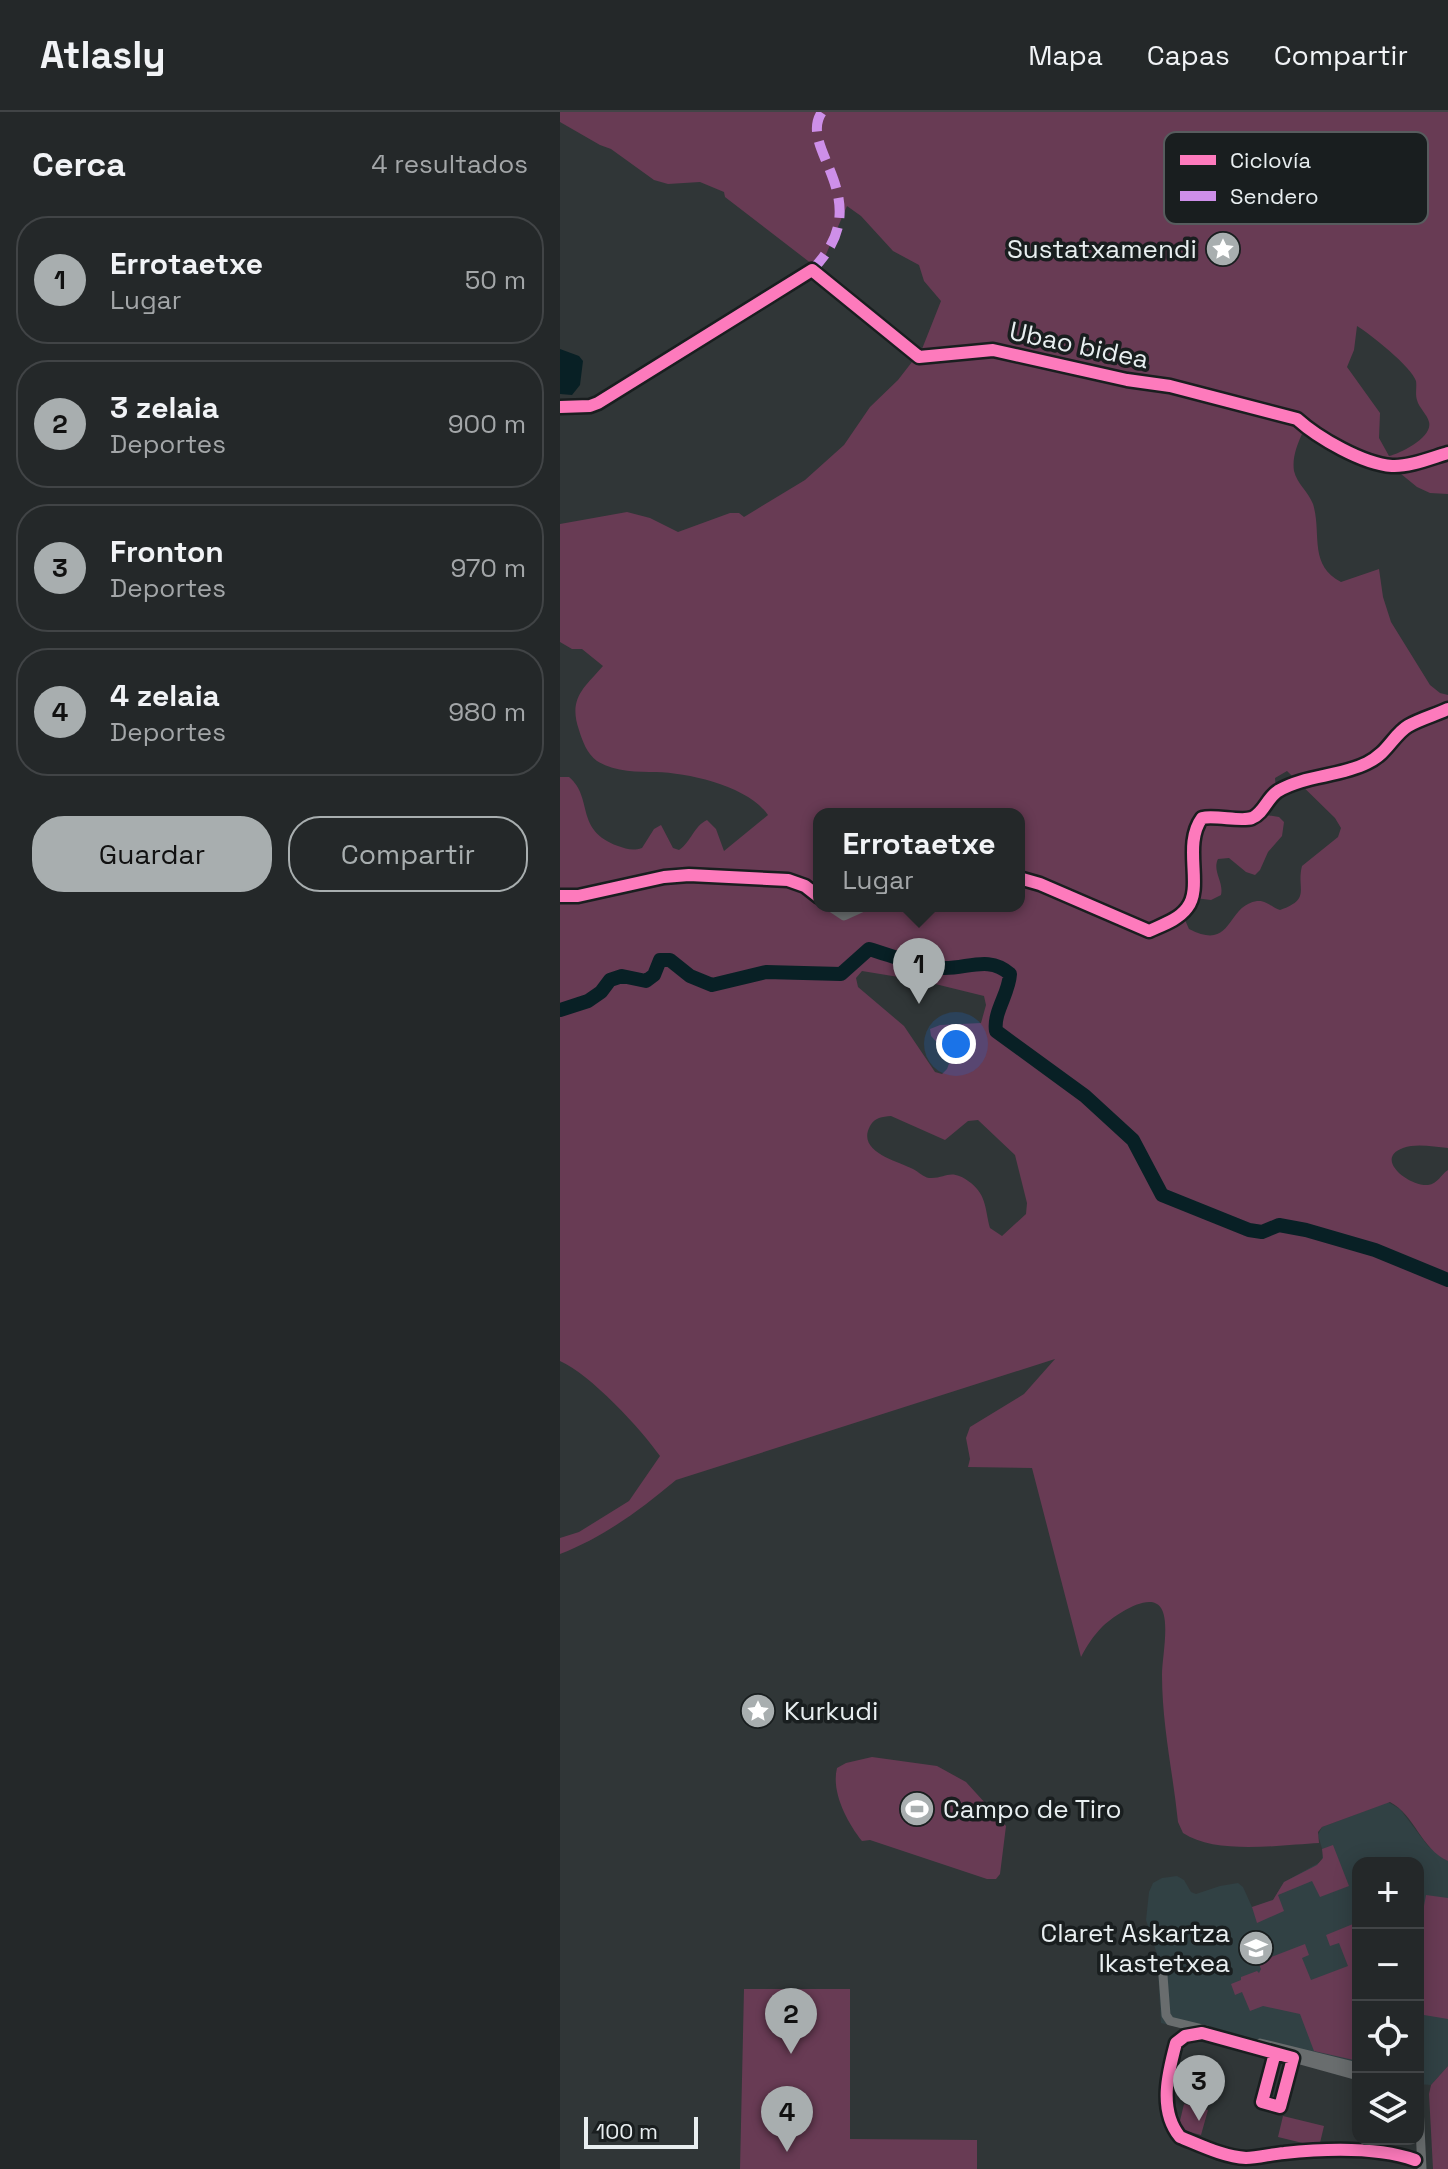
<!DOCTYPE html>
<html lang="es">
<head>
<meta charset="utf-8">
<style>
	:root { --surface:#242829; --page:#303435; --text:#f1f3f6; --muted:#a3a6a8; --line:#414446; --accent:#a8aeaf }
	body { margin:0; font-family:"Space Grotesk",sans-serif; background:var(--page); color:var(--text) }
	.controls { position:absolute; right:24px; bottom:24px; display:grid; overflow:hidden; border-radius:16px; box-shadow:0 4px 20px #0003 }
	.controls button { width:72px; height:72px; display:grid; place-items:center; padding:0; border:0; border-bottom:2px solid var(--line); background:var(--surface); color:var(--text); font:40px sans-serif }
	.scale { position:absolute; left:24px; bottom:20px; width:114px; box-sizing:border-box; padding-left:8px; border:4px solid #e8eef0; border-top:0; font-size:22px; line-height:28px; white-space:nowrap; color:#e8eef0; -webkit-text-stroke:6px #191e1f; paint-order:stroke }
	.you { position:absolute; left:396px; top:932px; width:28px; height:28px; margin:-20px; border:6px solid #fff; border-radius:50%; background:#1a73e8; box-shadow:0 0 0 12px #1a73e833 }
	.badge { display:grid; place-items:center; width:52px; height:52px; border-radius:50%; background:var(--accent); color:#111; font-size:26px; font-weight:700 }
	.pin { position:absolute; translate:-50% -66px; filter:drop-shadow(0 2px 4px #0008) }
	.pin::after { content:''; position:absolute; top:42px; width:28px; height:24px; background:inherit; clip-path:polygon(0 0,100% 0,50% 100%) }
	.popup { position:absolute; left:253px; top:696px; width:212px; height:104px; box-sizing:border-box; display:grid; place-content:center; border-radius:16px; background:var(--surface); filter:drop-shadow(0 2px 6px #0005); font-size:26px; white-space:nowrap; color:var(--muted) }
	.popup b { font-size:30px; color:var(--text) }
	.popup::after { content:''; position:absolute; left:50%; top:100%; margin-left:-16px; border:16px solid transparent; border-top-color:var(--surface) }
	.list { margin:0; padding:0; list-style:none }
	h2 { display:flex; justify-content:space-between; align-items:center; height:104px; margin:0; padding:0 32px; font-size:34px }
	h2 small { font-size:26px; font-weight:400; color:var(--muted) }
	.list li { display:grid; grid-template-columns:52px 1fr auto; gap:24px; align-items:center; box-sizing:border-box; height:128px; margin:0 16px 16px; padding:0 16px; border:2px solid var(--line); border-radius:32px }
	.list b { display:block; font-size:30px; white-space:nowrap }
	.list p { margin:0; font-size:26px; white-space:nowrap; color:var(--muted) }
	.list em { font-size:26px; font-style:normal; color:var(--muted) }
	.actions { display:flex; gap:16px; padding:24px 32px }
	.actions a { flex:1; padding:18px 0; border:2px solid var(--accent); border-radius:32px; text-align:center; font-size:28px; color:var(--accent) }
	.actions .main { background:var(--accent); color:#111 }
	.icon { flex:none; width:44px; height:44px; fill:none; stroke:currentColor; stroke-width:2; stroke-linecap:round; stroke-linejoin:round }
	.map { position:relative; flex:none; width:888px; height:2057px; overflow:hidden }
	header { display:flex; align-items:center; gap:48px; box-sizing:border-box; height:112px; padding:0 40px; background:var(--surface); border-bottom:2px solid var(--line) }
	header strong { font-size:38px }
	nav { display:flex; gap:44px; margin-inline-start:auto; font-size:28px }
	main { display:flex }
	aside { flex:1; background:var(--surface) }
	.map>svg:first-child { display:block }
	.built { fill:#314144 }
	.green { fill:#683b54; fill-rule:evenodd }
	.water { fill:#082025 }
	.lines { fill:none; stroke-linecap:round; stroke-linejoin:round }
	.river { stroke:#082025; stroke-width:14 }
	.minor { stroke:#696d6e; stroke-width:9 }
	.quiet { stroke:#ce8fe9; stroke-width:10; stroke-dasharray:20 10; stroke-linecap:butt }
	.cycleway-casing { stroke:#191e1f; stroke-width:17 }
	.cycleway { stroke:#fd7abc; stroke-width:12 }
	.labels { text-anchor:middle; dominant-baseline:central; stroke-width:7; stroke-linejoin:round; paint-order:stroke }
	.poi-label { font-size:26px; fill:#e8eef0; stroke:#191e1f; text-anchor:end }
	.street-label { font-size:26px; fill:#e8eef0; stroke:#191e1f }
	.key { fill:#191e1f; stroke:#575c5e; stroke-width:2 }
	.key-label { font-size:22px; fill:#e8eef0 }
</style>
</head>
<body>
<header>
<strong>Atlasly</strong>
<nav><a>Mapa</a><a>Capas</a><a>Compartir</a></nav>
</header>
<main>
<aside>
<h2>Cerca<small>4 resultados</small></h2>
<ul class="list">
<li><span class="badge">1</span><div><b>Errotaetxe</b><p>Lugar</p></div><em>50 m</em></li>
<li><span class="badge">2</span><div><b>3 zelaia</b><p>Deportes</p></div><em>900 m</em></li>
<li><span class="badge">3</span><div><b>Fronton</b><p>Deportes</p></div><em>970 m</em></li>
<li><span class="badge">4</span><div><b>4 zelaia</b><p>Deportes</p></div><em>980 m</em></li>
</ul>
<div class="actions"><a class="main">Guardar</a><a>Compartir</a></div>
</aside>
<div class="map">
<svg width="888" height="2057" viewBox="0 0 888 2057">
	<rect width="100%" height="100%" fill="#303637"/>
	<!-- built -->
	<path class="built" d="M828,1690L840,1697L868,1734L888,1749V1954L871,1973L858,1972V1751H798V1960L601,1911L597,1842L586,1808L589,1780L593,1771L602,1766L617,1764L624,1768L631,1780L636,1782L660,1774L678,1771L683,1775L692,1795L696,1794L713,1788L724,1770L762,1749L763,1740L758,1723L762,1715Z"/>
	<!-- green -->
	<path class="green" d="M0,0H888V382L870,381L857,375L824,348L750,323L742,322C737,333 732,346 734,359C737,372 748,379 753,392C762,421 748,453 781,470L819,457L823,485L831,510L870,573L880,581L888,583V1036C874,1035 857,1031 843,1036C813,1047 850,1075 868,1073C878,1072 881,1062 888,1058V1749C861,1737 855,1703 830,1690L762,1715L758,1720L759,1731C720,1733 656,1743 623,1721L618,1710C613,1661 602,1613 602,1563C602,1546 610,1510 601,1496C590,1478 552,1505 542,1515C534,1523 526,1535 521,1545L472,1356L408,1355L410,1347L406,1326L410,1315L464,1282L495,1247L116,1368C80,1398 44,1425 0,1442V1426L19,1420L69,1389L100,1344C81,1317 30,1262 0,1249V665H9C34,686 14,718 58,734C66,737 73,739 82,736L94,717L101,713L113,736L119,738C131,730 134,714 147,708L156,717L164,739L208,703C188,674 129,661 96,660C78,660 54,660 37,649C27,642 22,628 19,618C8,586 24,576 43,554L22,537H12L0,530V412L67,400L90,406L118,420L170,401H179L184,405L245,368L284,333L310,295L338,268L362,237L381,189L364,169L359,153L333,139L301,104L287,94L264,147L257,153L252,152L165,85L164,80L140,70L108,72L94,68L51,37L40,33L0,10ZM797,214C810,222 852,255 856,269C857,275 855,282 857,288C859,296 867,302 869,310C873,325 841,341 829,344L819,326L820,301L787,255L794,238ZM727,659L775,706L781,716L778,725L742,754C736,777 752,787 720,798C712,796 707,788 697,789C665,794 674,840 629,817L625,808L635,786L651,788L661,783C664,770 652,759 658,747L669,746L686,760L695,763L700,758L708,740L722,724L724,710L719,705L706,703L705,699L716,679L715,666ZM259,702H459V794H259ZM302,859L363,869L424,884L426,893L421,911L380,913L370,917L371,924L391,946L387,957L382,962L375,960L344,914L298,875L296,866ZM331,1004L385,1028L408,1009L418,1008L455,1043L467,1091L466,1102L442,1124L430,1116C425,1098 427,1084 411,1071C389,1055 388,1067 369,1066C363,1065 359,1060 353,1057C338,1049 296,1040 310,1014C315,1005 322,1005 331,1004Z
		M312,1645L377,1654L406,1670L446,1714L440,1762L436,1767H427L310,1728L302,1729C287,1710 271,1680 277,1656L286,1651Z
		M773,1733L789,1774L760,1785L752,1769L718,1783L724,1799L697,1811L692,1795L713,1788L724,1770L757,1753L763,1746L762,1737Z
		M866,1783L888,1786V1907L858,1902V1826Z
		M798,1810V1949L754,1939L740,1902L703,1894L690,1899L682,1880L675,1883L671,1872L681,1868V1865L697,1859L699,1861L701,1857L698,1850L745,1832L749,1843L742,1846L751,1868L788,1854L779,1831L770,1834L766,1823Z
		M184,1877H290V2027L417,2028V2057H180Z
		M888,1954V2057H873L869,1982L871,1973Z
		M624,1992L648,1998L641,2023L618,2017Z
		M723,2004L764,2014L759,2035L718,2025Z"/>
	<!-- water -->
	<path class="water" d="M0,237L19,244L23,249L20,273L12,283L0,282Z
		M640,1953L661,1958L653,1990L632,1984Z"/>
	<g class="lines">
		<!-- river -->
		<path class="river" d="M0,898L28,889L41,880L50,868L62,864L86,869L94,863L100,848H110L130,864L152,873L206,860L281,862L309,837C333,844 358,855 383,856C407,857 429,843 450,862C449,882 433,900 436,919L525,984L573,1028L602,1083L689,1118L702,1120L719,1113L746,1118L815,1138L888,1168"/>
		<!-- minor -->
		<path class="minor" d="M0,295L30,294L38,291L252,158L359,245L433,238L567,268L610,274L737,307C758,326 803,352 832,354C849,355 871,346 888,341
			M459,766L480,772L589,819C602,813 618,808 627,796C644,775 622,733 642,706C656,703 681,710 692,706C704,701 707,686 718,679C745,663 779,665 807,651C828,641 833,623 848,614C860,607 875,603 888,597
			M0,784H18L104,765L129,763L228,768L245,774L259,785
			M269,794L284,804L306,794
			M602,1850L606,1903L610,1909L647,1918
			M700,1931L798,1955
			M715,1941L702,1990L720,1995L733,1946L642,1921L625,1924L616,1931C608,1961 598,1998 620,2025C640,2033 664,2045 686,2046C698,2046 711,2042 724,2041C763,2037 818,2035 855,2048
			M733,1946L798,1964
			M858,1973L862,2057
			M819,2040L822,2027"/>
		<!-- quiet -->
		<path class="quiet" d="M252,158C321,88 236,37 262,0"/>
		<!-- cycleway casing -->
		<g class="cycleway-casing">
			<path id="cycleway" d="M0,295L30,294L38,291L252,158L359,245L433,238L567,268L610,274L737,307C758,326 803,352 832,354C849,355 871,346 888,341
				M459,766L480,772L589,819C602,813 618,808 627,796C644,775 622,733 642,706C656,703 681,710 692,706C704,701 707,686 718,679C745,663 779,665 807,651C828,641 833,623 848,614C860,607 875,603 888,597
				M0,784H18L104,765L129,763L228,768L245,774L259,785
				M715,1941L702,1990L720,1995L733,1946L642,1921L625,1924L616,1931C608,1961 598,1998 620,2025C640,2033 664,2045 686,2046C698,2046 711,2042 724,2041C763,2037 818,2035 855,2048"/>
		</g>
		<!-- cycleway -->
		<use href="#cycleway" class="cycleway"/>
	</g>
	<!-- icons -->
	<defs>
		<g id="sight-disc" transform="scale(1.8)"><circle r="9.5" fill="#a8aeaf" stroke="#191e1f"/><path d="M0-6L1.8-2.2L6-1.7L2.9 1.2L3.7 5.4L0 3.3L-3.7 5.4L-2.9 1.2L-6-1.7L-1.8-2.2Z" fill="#fff"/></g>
		<g id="stadium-disc" transform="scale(1.8)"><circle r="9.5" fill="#a8aeaf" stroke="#191e1f"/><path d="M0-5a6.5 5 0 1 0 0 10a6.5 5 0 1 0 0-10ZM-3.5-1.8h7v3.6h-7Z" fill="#fff"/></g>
		<g id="university-disc" transform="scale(1.8)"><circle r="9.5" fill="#a8aeaf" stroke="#191e1f"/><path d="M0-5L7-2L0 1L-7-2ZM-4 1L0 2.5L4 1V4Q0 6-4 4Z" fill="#fff"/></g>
	</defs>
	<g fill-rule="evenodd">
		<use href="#sight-disc" x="663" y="137"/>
		<use href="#sight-disc" x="198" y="1599"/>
		<use href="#stadium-disc" x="357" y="1697"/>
		<use href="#university-disc" x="696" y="1836"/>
	</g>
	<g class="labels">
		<!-- poi labels -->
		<g class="poi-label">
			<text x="637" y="137">Sustatxamendi</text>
			<text x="224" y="1599" text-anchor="start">Kurkudi</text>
			<text x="383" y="1697" text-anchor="start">Campo de Tiro</text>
			<text x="670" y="1821">Claret Askartza<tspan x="670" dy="30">Ikastetxea</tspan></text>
		</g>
		<!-- street labels -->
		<g class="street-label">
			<text transform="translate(519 233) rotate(12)">Ubao bidea</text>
		</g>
	</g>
	<!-- legend -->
	<rect x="604" y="20" width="264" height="92" rx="12" class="key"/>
	<rect x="620" y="43" width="36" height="10" fill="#fd7abc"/>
	<rect x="620" y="79" width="36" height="10" fill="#ce8fe9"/>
	<g class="key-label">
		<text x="670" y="56">Ciclovía</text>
		<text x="670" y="92">Sendero</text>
	</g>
</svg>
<div class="controls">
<button>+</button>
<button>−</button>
<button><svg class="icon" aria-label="locate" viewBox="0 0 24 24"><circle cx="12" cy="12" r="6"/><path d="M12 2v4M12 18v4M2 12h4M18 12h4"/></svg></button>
<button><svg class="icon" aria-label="layers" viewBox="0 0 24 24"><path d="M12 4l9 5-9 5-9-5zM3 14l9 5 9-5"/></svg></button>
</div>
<div class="scale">100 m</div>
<div class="you"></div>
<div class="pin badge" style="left:359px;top:892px">1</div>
<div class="popup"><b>Errotaetxe</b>Lugar</div>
<div class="pin badge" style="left:231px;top:1942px">2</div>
<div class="pin badge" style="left:639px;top:2009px">3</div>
<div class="pin badge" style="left:227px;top:2040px">4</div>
</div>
</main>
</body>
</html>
